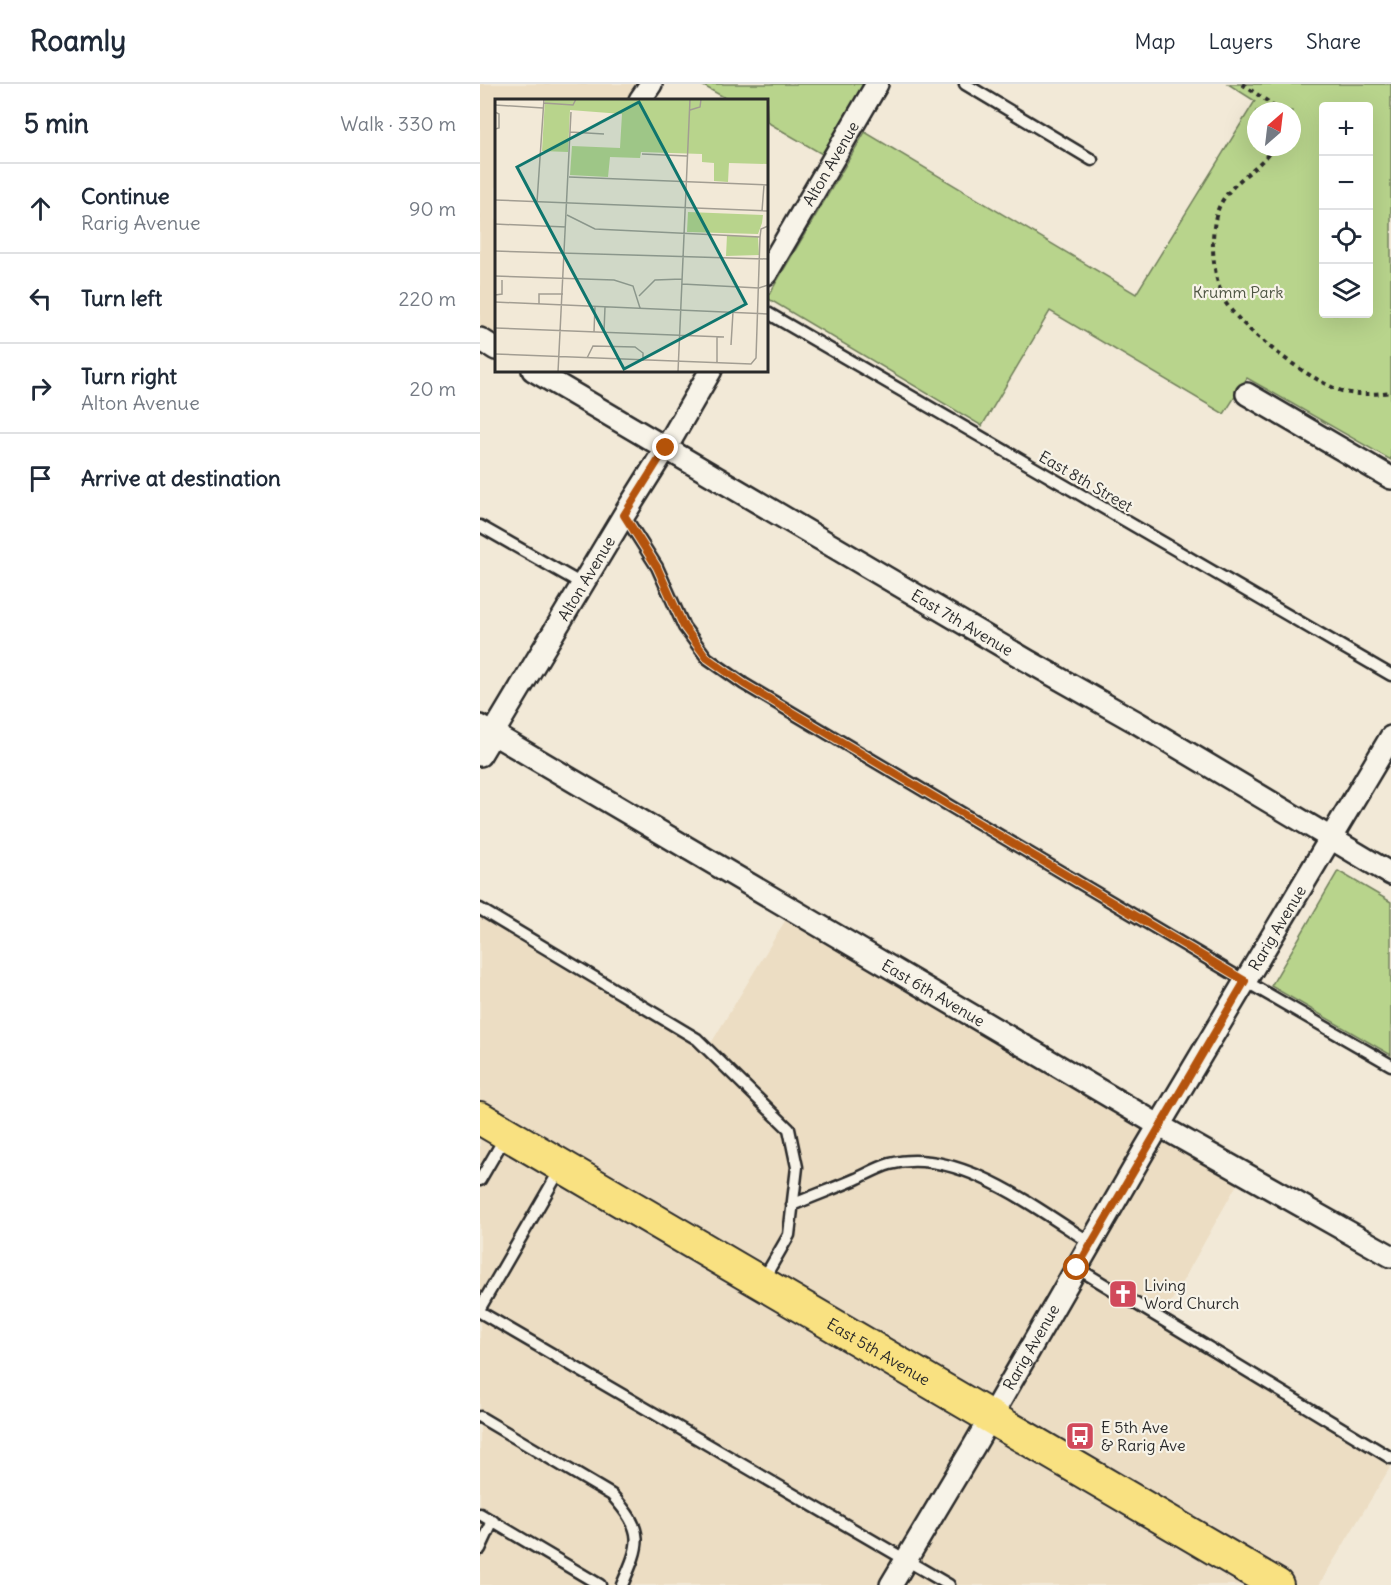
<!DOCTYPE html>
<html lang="en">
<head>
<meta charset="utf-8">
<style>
	:root { --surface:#fff; --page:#f2f2f3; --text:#1f2937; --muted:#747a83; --line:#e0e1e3 }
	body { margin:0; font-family:Delius,sans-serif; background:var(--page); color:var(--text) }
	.controls { position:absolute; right:18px; top:18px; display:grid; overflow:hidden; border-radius:6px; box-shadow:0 6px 24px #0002 }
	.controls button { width:54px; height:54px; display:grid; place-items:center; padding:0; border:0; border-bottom:2px solid var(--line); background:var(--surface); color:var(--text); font:30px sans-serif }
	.compass { position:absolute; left:767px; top:18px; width:54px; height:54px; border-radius:50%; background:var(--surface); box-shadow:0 6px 24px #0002; rotate:28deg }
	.stop { position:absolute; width:18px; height:18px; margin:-14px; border:4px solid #b45309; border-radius:50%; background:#fff }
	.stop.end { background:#b45309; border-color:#fff; box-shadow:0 2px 6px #0008 }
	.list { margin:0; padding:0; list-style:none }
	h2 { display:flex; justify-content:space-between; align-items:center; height:78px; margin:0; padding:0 24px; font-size:26px }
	h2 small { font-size:20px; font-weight:400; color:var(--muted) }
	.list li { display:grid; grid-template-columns:39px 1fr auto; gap:18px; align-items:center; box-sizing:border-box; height:90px; padding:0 24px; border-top:2px solid var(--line) }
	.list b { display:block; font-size:22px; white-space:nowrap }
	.list p { margin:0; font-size:20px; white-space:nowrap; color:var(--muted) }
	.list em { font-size:20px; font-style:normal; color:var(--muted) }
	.icon { flex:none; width:33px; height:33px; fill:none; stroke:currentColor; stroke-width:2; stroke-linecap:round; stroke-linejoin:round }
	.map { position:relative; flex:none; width:911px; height:1501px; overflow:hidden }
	header { display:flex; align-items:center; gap:36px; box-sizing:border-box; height:84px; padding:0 30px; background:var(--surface); border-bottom:2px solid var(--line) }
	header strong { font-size:28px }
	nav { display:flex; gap:33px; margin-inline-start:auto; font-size:21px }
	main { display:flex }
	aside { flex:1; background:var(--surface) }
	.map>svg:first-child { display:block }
	.built { fill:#ecddc3 }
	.green { fill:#b8d48c; stroke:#72805c; stroke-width:1.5; fill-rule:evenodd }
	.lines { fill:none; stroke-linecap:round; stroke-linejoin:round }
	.service-casing { stroke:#2b2b2b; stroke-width:15 }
	.minor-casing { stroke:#2b2b2b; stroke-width:26 }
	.primary-casing { stroke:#2b2b2b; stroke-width:36 }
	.path { stroke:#2b2b2b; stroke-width:4; stroke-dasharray:4.5 4.5; stroke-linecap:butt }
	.service { stroke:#f7f3e8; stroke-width:10 }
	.minor { stroke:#f7f3e8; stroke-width:21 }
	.primary { stroke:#f9e181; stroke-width:32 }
	.route { stroke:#b45309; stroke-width:8 }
	.labels { text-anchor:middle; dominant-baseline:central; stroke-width:4.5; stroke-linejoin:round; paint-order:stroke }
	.street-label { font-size:16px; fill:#2b2b2b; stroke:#f7f3e8 }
	.park-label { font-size:16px; fill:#4e5543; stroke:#f7f3e8 }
	.poi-label { font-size:16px; fill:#2b2b2b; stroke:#f7f3e8; text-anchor:start }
	.inset-road { fill:none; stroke:#a29d92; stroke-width:1.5 }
	.view { fill:#0f766e; fill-opacity:0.15; stroke:#0f766e; stroke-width:3 }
	.inset-edge { fill:none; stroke:#2b2b2b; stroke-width:3 }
</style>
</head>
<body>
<header>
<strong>Roamly</strong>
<nav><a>Map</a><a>Layers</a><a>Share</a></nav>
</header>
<main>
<aside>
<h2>5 min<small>Walk · 330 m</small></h2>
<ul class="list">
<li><svg class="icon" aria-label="ahead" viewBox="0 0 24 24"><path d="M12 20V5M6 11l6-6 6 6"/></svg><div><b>Continue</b><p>Rarig Avenue</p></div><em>90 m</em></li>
<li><svg class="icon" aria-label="left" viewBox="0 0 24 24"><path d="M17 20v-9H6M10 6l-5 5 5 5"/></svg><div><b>Turn left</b></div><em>220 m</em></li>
<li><svg class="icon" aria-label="right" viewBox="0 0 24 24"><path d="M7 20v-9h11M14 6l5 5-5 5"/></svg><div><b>Turn right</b><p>Alton Avenue</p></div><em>20 m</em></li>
<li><svg class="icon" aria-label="arrive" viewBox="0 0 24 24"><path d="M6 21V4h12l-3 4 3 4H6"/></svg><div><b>Arrive at destination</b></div></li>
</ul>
</aside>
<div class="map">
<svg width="911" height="1501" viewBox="0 0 911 1501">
	<rect width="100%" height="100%" fill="#f2e9d7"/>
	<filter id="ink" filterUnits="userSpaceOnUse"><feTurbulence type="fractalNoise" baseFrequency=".0167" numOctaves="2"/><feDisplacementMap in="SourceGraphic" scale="12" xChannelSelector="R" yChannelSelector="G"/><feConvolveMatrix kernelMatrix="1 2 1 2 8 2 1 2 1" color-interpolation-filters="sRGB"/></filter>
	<g filter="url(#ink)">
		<!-- built -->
		<path class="built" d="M0,0H173L163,16H16V260L0,252Z
			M314,822L766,1084L682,1234L911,1365V1382L839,1501H0V832L227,966Z"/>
		<!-- green -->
		<path class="green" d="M220,0H384L342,70L287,38L286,16H249Z
			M748,0H911V376L767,294L744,330L570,227L502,342L287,214L385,48L656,210L775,17ZM844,22H888V230H844ZM776,27H812V63H776Z
			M858,787L911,818V971L791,902Z"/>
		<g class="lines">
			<!-- service casing -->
			<g class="service-casing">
				<path id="service" d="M485,0L612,76
					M286,228L911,591
					M144,431L177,483L204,543L227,574L264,600L765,897L911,981
					M0,442L102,500
					M0,825L217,955L309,1045L317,1083L309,1151L283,1196
					M0,1096L25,1053
					M312,1121C333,1112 355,1104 376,1095C387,1090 399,1083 410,1080C477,1062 557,1125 611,1159
					M597,1184L911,1374
					M0,1224L81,1084
					M0,1228L469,1501
					M0,1333L132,1411C165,1448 161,1458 142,1501
					M0,1430L120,1501
					M0,1465L13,1437"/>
			</g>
			<!-- minor casing -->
			<g class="minor-casing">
				<g id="minor">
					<path d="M160,16L171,0"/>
					<path id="s1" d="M286,190L397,0"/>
					<path d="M0,255L16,265"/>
					<path id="s2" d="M53,286L548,577L656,638L911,790"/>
					<path d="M767,310L911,394"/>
					<path id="s3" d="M0,642L680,1042L911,1172"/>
					<path id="s4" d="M0,671L144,431L186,364L231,286"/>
					<path id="s5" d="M411,1501L494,1362L665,1065L911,653"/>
				</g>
			</g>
			<!-- primary casing -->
			<g class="primary-casing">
				<g id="primary">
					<path id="s6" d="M0,1034L797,1501"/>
				</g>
			</g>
			<!-- path -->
			<path class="path" d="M762,0L790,19L797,27
				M794,63C777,88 744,100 736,132C730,157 733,190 743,214C756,242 839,305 870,309C883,311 898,310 911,308"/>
			<!-- service -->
			<use href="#service" class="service"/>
			<!-- minor -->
			<use href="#minor" class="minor"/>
			<!-- primary -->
			<use href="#primary" class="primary"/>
		</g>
	</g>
	<g class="lines" filter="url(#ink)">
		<!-- route -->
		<path class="route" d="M186,364L144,431L177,483L204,543L227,574L264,600L765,897L597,1184"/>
	</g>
	<!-- icons -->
	<defs>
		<g id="church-square" transform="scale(1.5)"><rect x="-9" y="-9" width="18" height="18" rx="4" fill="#d1495b" stroke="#f7f3e8"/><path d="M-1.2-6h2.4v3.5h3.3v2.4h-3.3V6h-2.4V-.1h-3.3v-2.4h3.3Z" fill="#fff"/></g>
		<g id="bus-square" transform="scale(1.5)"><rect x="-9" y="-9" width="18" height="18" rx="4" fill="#d1495b" stroke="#f7f3e8"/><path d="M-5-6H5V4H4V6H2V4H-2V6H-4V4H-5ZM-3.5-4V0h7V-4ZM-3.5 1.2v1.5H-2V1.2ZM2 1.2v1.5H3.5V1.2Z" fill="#fff"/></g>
	</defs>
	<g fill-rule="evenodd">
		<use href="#church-square" x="643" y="1210"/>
		<use href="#bus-square" x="600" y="1352"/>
	</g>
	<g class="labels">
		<!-- street labels -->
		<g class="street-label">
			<text stroke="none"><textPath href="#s1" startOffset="128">Alton Avenue</textPath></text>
			<text transform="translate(606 397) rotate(30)">East 8th Street</text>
			<text stroke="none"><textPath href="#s4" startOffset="206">Alton Avenue</textPath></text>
			<text stroke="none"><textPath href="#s2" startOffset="498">East 7th Avenue</textPath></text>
			<text stroke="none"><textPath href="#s5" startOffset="762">Rarig Avenue</textPath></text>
			<text stroke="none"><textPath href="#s3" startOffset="526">East 6th Avenue</textPath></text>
			<text stroke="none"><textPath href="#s5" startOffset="276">Rarig Avenue</textPath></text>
			<text stroke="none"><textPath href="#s6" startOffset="462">East 5th Avenue</textPath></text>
		</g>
		<!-- park labels -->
		<g class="park-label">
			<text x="758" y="208">Krumm Park</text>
		</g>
		<!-- poi labels -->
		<g class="poi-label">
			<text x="664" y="1201">Living<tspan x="664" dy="18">Word Church</tspan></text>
			<text x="621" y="1343">E 5th Ave<tspan x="621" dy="18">&amp; Rarig Ave</tspan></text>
		</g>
	</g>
	<!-- overview -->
	<g transform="translate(15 15)">
		<rect width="273" height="273" fill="#f2e9d7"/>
		<path d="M50,0H273V65L234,64L233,83L219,82V64L207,63V55L146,53L145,59L115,58L113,78L75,76L77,47L125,49L127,15L75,11L73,53L47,52ZM193,113L268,116L267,124L263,135L192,133ZM232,136L263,138L264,156L231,157Z" fill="#b8d48c"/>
		<path class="inset-road" d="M48,4L78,6L81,0M0,6L48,9M195,11L205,8L206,0M0,13L4,15V29L0,30M75,33L109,35M147,55L192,57M74,78L273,86M0,101L273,112M42,103L49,0M267,112L269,86M72,116L100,130L265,138M0,125L71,128M0,152L273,160M0,177L119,181L138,187L145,209M187,185L264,189L273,186M0,196L7,195V181M144,197L160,181L187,180M0,203L273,215M44,205V195H68M0,229L229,238M99,233L100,207M109,233L110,208M236,246L238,213M0,255L256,265L261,259L265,138L266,130L273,127M92,259L98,247L140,248L148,254V262M222,264V238M63,273L76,13M183,273L195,0"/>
		<path class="view" d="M144,3L251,205L129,270L22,68Z"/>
		<rect width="273" height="273" class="inset-edge"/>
	</g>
</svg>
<div class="controls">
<button>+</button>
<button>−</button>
<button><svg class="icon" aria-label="locate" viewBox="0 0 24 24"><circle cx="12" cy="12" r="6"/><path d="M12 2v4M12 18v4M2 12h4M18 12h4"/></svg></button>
<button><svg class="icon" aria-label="layers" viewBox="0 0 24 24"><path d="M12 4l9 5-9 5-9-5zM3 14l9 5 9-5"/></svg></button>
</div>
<svg class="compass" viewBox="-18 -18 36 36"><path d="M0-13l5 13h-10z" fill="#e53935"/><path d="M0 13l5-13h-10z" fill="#747a83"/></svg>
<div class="stop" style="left:597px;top:1184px"></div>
<div class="stop end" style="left:186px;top:364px"></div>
</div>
</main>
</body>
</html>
